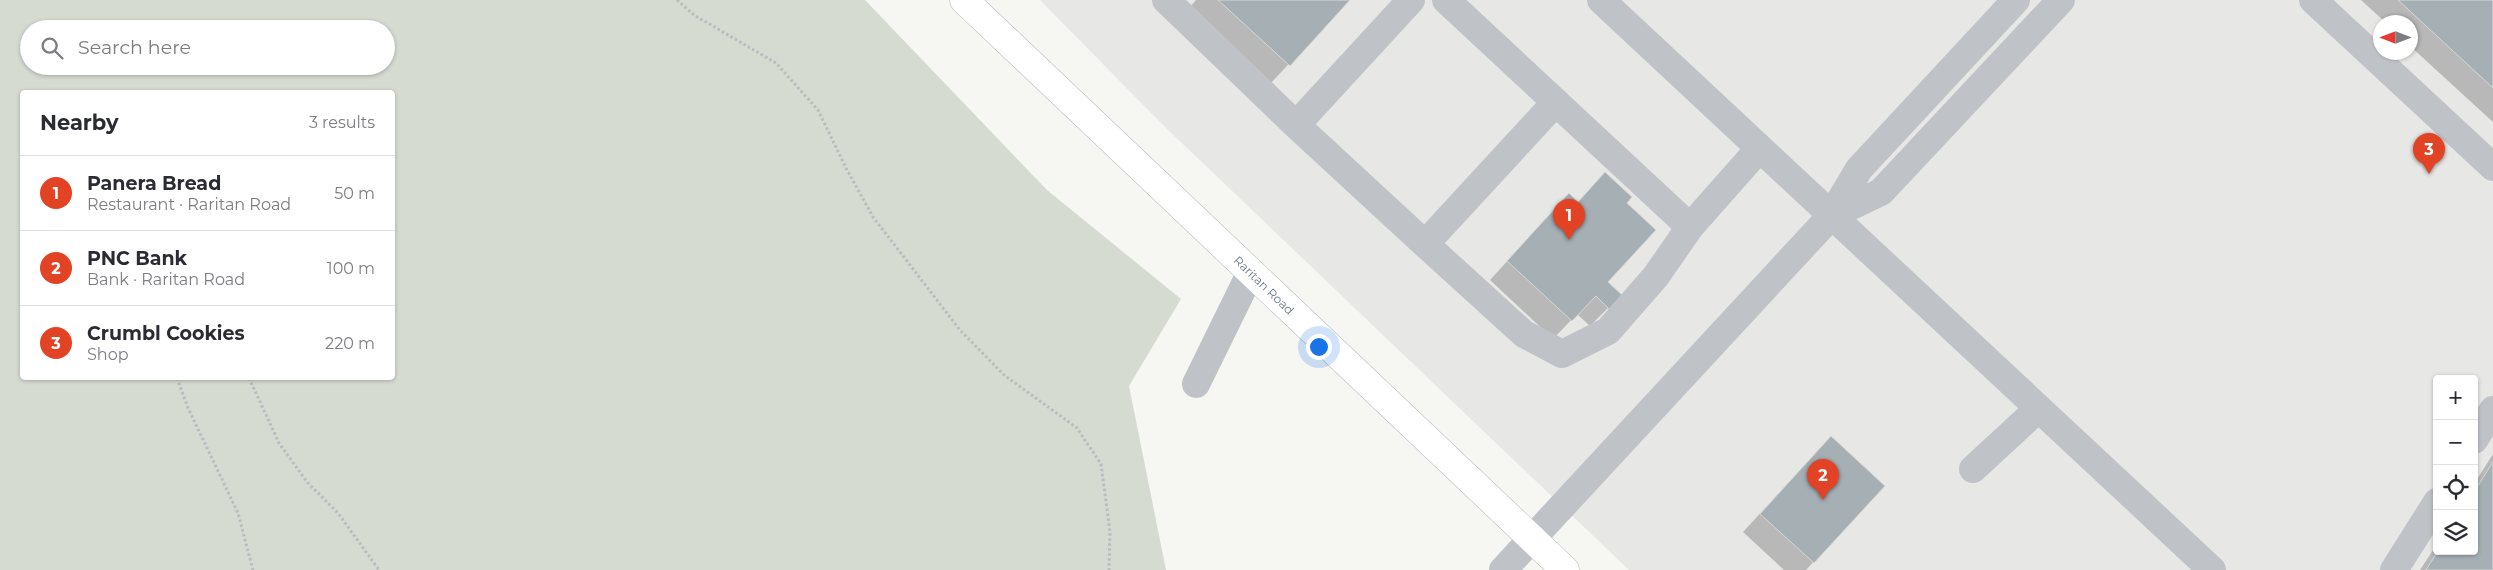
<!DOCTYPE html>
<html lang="en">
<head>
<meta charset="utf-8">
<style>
	:root { --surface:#fff; --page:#f2f2f3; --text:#2b2b33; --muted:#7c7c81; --line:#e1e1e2; --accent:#e34325 }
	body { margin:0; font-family:Montserrat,sans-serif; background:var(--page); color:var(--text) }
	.controls { position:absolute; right:15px; bottom:15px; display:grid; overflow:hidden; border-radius:5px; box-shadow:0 1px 4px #0004 }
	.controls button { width:45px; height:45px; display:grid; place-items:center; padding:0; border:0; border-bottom:1px solid var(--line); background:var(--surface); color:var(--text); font:25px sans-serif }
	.compass { position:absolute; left:2373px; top:15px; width:45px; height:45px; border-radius:50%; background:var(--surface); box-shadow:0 1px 4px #0004; rotate:270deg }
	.you { position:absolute; left:1318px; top:346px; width:18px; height:18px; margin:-12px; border:4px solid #fff; border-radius:50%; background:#1a73e8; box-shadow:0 0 0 8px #1a73e833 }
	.badge { display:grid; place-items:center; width:32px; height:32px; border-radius:50%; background:var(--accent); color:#fff; font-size:16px; font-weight:700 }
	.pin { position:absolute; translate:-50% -41px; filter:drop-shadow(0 1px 2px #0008) }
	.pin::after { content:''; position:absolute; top:26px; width:18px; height:15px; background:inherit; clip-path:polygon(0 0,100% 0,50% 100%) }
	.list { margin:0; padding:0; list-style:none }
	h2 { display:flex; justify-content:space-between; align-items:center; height:65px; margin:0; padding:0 20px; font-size:21px }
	h2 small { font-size:16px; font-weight:400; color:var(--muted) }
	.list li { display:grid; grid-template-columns:32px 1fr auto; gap:15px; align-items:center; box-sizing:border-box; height:75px; padding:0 20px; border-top:1px solid var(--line) }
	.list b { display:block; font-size:19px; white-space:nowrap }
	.list p { margin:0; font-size:16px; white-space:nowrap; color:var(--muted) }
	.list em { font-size:16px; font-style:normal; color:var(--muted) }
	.icon { flex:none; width:28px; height:28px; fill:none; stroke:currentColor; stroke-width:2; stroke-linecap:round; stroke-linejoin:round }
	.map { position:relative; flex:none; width:2493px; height:570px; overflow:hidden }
	.search { position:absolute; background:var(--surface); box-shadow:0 1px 4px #0004; left:20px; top:20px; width:375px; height:55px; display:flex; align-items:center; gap:12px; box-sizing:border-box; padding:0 18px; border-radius:28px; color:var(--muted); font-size:19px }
	.panel { position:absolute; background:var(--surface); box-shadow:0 1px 4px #0004; left:20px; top:90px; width:375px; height:290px; border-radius:5px }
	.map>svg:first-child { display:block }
	.built { fill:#e7e7e6; fill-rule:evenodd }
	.green { fill:#d6dbd2; fill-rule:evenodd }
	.shadow { fill:#0003 }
	.building { fill:#a5afb4; stroke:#d7d7d5 }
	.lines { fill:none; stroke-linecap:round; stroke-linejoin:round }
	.major-casing { stroke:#b2b7bb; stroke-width:29 }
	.path { stroke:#b9bcbe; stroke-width:3; stroke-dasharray:2.5 2.5; stroke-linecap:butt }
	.minor { stroke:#bfc3c7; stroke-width:28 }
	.major { stroke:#fff; stroke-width:28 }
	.labels { text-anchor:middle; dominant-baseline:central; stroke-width:5; stroke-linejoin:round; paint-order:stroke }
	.street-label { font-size:12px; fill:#657884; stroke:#fff }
</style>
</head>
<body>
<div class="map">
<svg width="2493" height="570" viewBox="0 0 2493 570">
	<rect width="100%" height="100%" fill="#f6f6f2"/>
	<!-- built -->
	<path class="built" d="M1040,0H2493V570H1629L1163,125ZM2380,22H2410V52H2380ZM2437,379H2474V551H2437Z"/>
	<!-- green -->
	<path class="green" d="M0,0H865L1047,190L1181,299L1129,386L1166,570H0ZM29,29H386V66H29ZM22,92H392V378H22Z"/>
	<!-- shadow -->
	<path class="shadow" d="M1196,0H1348L1271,83L1189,8Z
		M2361,0H2493V122L2410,46V22H2385Z
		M1577,203H1625L1607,282L1608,308L1590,326L1577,314L1553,339L1490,280L1551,213Z
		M2493,454V570H2420L2437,544V551H2474V484Z
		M1813,456L1884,486L1806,570H1784L1743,532Z"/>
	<!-- building -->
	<path class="building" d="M1218,0H1350L1290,66Z
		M2398,0H2493V88Z
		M1605,172L1632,197L1627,203L1656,230L1608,282L1622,295L1609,309L1596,296L1572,321L1507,261L1569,193L1578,202Z
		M1831,436L1885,486L1814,563L1760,514Z
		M2493,462V570H2426L2438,551H2474V492Z"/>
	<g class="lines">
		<!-- major casing -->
		<g class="major-casing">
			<path id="major" d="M964,0L1565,570"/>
		</g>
		<!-- path -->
		<path class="path" d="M677,0L694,15L776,63L818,110L846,168L873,217L960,330L1004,375L1077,428L1101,464L1110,532L1109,570
			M177,378L188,408L238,513L253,570
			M249,378L279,443L307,482L338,513L379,570"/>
		<!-- minor -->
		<path class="minor" d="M1166,0L1296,125
			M1411,0L1296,125L1425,244L1556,102
			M1446,0L1690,227
			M1601,0L2212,570
			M2313,0L2493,167
			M1831,216L1881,192L2061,0
			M1425,244L1524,334L1562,354L1608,331L1656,276L1690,227L1759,149
			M1196,384L1251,272
			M2474,440L2493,410
			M1973,469L2038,409
			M1503,570L1831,216L1859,169L2016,0
			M2394,570L2437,502"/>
		<!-- major -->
		<use href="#major" class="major"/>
	</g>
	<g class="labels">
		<!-- street labels -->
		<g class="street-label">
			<text transform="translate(1264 285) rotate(44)">Raritan Road</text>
		</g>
	</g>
</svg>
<div class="controls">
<button>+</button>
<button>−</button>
<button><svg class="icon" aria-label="locate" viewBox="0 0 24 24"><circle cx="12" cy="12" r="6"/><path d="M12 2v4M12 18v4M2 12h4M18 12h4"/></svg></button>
<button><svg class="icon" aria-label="layers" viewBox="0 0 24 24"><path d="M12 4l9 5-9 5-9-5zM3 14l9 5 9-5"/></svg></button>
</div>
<svg class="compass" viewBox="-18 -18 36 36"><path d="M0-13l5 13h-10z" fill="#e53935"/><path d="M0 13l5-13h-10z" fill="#7c7c81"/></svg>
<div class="you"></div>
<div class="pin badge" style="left:1569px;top:240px">1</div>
<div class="pin badge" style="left:1823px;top:500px">2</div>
<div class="pin badge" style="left:2429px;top:174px">3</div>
<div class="search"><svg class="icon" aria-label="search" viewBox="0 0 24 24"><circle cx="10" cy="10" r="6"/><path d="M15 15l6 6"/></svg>Search here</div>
<section class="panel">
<h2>Nearby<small>3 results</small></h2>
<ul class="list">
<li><span class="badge">1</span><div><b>Panera Bread</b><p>Restaurant · Raritan Road</p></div><em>50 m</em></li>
<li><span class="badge">2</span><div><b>PNC Bank</b><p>Bank · Raritan Road</p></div><em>100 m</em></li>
<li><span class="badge">3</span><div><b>Crumbl Cookies</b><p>Shop</p></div><em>220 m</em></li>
</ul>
</section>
</div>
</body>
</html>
